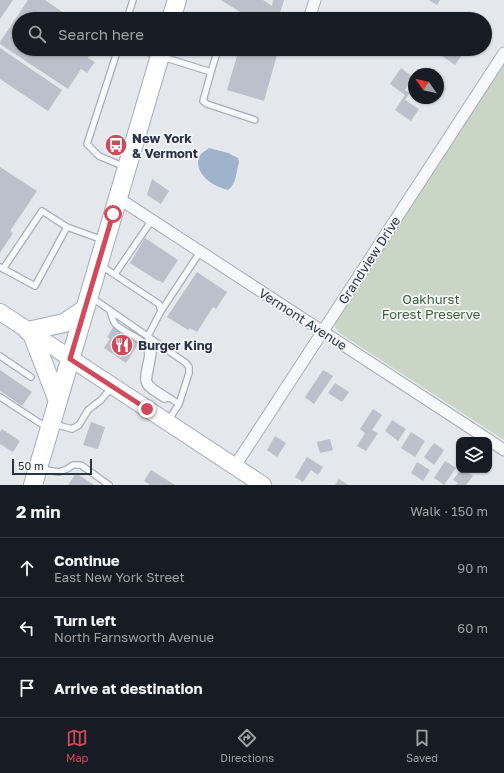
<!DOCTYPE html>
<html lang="en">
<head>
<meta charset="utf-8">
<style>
	:root { --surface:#171b24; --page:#242831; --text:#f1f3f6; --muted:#9ea1a6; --line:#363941; --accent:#d1495b }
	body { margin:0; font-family:"Golos Text",sans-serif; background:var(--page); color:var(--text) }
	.controls { position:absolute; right:12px; bottom:12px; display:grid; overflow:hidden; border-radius:8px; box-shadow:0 1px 3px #0004 }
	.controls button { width:36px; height:36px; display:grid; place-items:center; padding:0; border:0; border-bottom:1px solid var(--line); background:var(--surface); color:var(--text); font:20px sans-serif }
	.compass { position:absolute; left:408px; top:68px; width:36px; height:36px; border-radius:50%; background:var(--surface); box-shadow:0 1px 3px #0004; rotate:304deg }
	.scale { position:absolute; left:12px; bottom:10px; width:80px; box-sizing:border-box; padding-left:4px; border:2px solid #2b3445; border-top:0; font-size:11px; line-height:14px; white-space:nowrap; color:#2b3445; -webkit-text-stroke:3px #f4f6f9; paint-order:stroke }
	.stop { position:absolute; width:12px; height:12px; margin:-9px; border:3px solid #d1495b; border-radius:50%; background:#fff }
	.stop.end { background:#d1495b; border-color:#fff; box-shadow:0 1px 4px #0008 }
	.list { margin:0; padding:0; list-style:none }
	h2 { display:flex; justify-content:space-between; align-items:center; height:52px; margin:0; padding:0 16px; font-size:17px }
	h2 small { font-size:13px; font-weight:400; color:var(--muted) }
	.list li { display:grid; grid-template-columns:26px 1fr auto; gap:12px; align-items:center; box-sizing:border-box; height:60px; padding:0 16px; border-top:1px solid var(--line) }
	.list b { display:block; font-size:15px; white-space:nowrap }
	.list p { margin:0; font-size:13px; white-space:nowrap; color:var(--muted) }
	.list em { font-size:13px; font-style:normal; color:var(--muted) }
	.icon { flex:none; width:22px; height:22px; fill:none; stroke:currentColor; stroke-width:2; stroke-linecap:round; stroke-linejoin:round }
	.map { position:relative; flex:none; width:504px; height:485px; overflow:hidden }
	.search { position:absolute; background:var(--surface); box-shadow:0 1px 3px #0004; left:12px; right:12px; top:12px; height:44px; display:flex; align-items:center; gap:10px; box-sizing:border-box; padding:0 14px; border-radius:22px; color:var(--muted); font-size:15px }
	.sheet { height:232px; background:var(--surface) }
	nav { display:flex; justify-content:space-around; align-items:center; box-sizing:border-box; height:56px; border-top:1px solid var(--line); background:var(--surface); font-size:11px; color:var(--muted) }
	nav a { display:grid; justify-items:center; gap:2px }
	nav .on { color:var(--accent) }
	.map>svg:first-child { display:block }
	.green { fill:#c9d6c5 }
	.water { fill:#9fb4cc }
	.building { fill:#bbc0ca }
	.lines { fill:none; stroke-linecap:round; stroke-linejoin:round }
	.lane-casing { stroke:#a9aeb7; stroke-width:8 }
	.street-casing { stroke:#a9aeb7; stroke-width:13 }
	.secondary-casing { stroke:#a9aeb7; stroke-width:18 }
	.primary-casing { stroke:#a3abb8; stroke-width:20 }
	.lane { stroke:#f7f8fa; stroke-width:5.5 }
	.street { stroke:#f7f8fa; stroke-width:11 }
	.secondary { stroke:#fff; stroke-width:16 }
	.primary { stroke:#fff; stroke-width:18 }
	.route { stroke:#d1495b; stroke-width:5 }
	.labels { text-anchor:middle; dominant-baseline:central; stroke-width:3.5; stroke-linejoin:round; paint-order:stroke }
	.poi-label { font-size:13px; font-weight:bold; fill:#2b3445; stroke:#f4f6f9; text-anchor:start }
	.street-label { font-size:13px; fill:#2b3445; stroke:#f4f6f9 }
	.park-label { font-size:13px; fill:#3f6138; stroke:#f4f6f9 }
</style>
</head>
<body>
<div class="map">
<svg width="504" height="485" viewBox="0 0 504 485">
	<rect width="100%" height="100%" fill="#e4e7ec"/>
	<!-- green -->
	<path class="green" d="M504,65V440L338,332L335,326L338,317Z"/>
	<!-- water -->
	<path class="water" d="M209,148L228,153L238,158L239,162C236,172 237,183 228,190C215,187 198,177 198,162C198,159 199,156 201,154C203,152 207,150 209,148Z"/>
	<!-- building -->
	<path class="building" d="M0,0H13L0,19Z
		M28,0H45L73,19H19V49H95L88,58L95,62L87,73L81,69L68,89L0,44V42Z
		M221,0H263L272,6L273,0H284L278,19H251Z
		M429,0H440L437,5Z
		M0,48L62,90L48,111L0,79Z
		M239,49H257L277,55L264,101L227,90Z
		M432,49H459L464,52L455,65Z
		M401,68L413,77L405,90L410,93L405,100L419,109L411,121L395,110L405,95L390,84Z
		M0,167L37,191L10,231L13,233L0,253Z
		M152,179L169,191L161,204L147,195Z
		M145,238L178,260L163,283L158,280V281L130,263Z
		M197,272L227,292L216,309L213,307L197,332L190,328L188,330L167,317Z
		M114,326L139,343L126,363L104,348L110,339L107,337Z
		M0,370L32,392L22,406L0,391Z
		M323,370L333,376L314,404L305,397Z
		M335,383L349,392L342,402L328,393Z
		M373,409L382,415L372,430L378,433L366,451L357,446L365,433L360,429Z
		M392,420L406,429L398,441L385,431Z
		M91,422L105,427L98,449L83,445Z
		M2,429L20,441L13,452L0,444V432Z
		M411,432L425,441L415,457L401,448Z
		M275,436L286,443L277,457L267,450Z
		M330,439L333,450L320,453L317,442Z
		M434,443L444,450L434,465L424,457Z
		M307,457L323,467L318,475L311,470L303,482L295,477Z
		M445,461L456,468L444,485L434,478Z
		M417,462L430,470L423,481L411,473Z
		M151,470L175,485H150L144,481Z
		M460,470H464L473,476L466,485H456L458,483L453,480Z
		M76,473L94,485H68Z
		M339,479L348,485H335Z"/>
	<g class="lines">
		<!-- lane casing -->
		<g class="lane-casing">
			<path id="lane" d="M127,19L133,0
				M118,49L87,144L99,156L125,167
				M137,49L211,72L218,49
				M211,72L203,101L207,104L255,120
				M100,265L159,304L161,311L148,336L153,353L148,381L153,387L179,404
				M0,267L35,286L67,227
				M3,269L42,211L67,227L103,240
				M115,274L152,220
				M91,297L186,363L189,367V373L179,404L168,421
				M110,310C111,314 112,318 114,322C119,332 141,335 147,348C148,352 148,356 147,360C141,386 142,385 164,399L170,398
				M161,311L200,252
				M0,356L31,377
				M0,397L46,427
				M54,424L72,429L79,425L88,410L101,400L112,387
				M40,469L59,472L67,469L73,465H81L109,485"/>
		</g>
		<!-- street casing -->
		<g class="street-casing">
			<path id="street" d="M309,19L315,0
				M118,198L489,440
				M489,440L504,450
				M235,466L504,53"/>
		</g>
		<!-- secondary casing -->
		<g class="secondary-casing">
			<path id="secondary" d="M0,312L263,485"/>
		</g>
		<!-- primary casing -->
		<g class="primary-casing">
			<path id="primary" d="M171,19L177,0
				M28,331L64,323L85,309
				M32,334L58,401
				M33,485L162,49"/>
		</g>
		<!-- lane -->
		<use href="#lane" class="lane"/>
		<!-- street -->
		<use href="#street" class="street"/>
		<!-- secondary -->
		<use href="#secondary" class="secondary"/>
		<!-- primary -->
		<use href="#primary" class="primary"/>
	</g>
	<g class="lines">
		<!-- route -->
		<path class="route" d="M113,214L70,359L147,409"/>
	</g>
	<!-- icons -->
	<defs>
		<g id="bus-disc" transform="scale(1.15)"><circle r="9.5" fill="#d1495b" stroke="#f4f6f9"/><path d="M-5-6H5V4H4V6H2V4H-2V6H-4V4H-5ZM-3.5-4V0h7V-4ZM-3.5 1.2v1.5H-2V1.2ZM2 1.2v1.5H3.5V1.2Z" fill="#fff"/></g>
		<g id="restaurant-disc" transform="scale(1.15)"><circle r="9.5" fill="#d1495b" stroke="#f4f6f9"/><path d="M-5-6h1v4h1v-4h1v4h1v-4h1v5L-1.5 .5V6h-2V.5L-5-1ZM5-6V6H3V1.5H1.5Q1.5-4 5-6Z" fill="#fff"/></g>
	</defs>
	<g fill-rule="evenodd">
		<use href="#bus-disc" x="116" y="145"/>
		<use href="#restaurant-disc" x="122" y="345"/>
	</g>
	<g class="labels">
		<!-- poi labels -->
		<g class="poi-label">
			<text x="132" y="138">New York<tspan x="132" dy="15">&amp; Vermont</tspan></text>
			<text x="138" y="345">Burger King</text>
		</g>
		<!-- street labels -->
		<g class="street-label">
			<text transform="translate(369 260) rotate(-57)">Grandview Drive</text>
			<text transform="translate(303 319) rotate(33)">Vermont Avenue</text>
		</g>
		<!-- park labels -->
		<g class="park-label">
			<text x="431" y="299">Oakhurst<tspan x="431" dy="15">Forest Preserve</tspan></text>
		</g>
	</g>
</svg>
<div class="controls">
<button><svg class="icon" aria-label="layers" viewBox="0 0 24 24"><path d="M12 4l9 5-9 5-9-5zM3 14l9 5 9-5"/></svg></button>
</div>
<svg class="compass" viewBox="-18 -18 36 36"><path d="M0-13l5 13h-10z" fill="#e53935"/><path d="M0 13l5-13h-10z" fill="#9ea1a6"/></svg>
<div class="scale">50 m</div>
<div class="stop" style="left:113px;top:214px"></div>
<div class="stop end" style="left:147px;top:409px"></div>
<div class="search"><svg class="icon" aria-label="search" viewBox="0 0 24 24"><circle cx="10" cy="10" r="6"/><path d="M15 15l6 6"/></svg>Search here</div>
</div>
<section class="sheet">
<h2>2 min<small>Walk · 150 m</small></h2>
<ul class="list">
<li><svg class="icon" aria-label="ahead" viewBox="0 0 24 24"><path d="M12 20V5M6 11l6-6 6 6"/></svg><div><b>Continue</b><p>East New York Street</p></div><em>90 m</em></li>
<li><svg class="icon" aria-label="left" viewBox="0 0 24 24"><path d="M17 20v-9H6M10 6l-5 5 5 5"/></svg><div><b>Turn left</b><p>North Farnsworth Avenue</p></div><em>60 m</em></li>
<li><svg class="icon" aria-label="arrive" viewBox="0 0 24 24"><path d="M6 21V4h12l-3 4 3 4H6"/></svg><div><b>Arrive at destination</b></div></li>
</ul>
</section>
<nav>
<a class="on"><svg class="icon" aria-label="map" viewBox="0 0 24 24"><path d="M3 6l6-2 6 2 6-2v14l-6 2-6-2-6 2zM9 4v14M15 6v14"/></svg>Map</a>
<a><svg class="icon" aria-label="directions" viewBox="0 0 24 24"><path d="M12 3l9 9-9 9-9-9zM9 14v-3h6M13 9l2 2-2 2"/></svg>Directions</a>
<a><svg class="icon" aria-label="saved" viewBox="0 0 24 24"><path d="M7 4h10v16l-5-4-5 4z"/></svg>Saved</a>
</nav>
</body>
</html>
